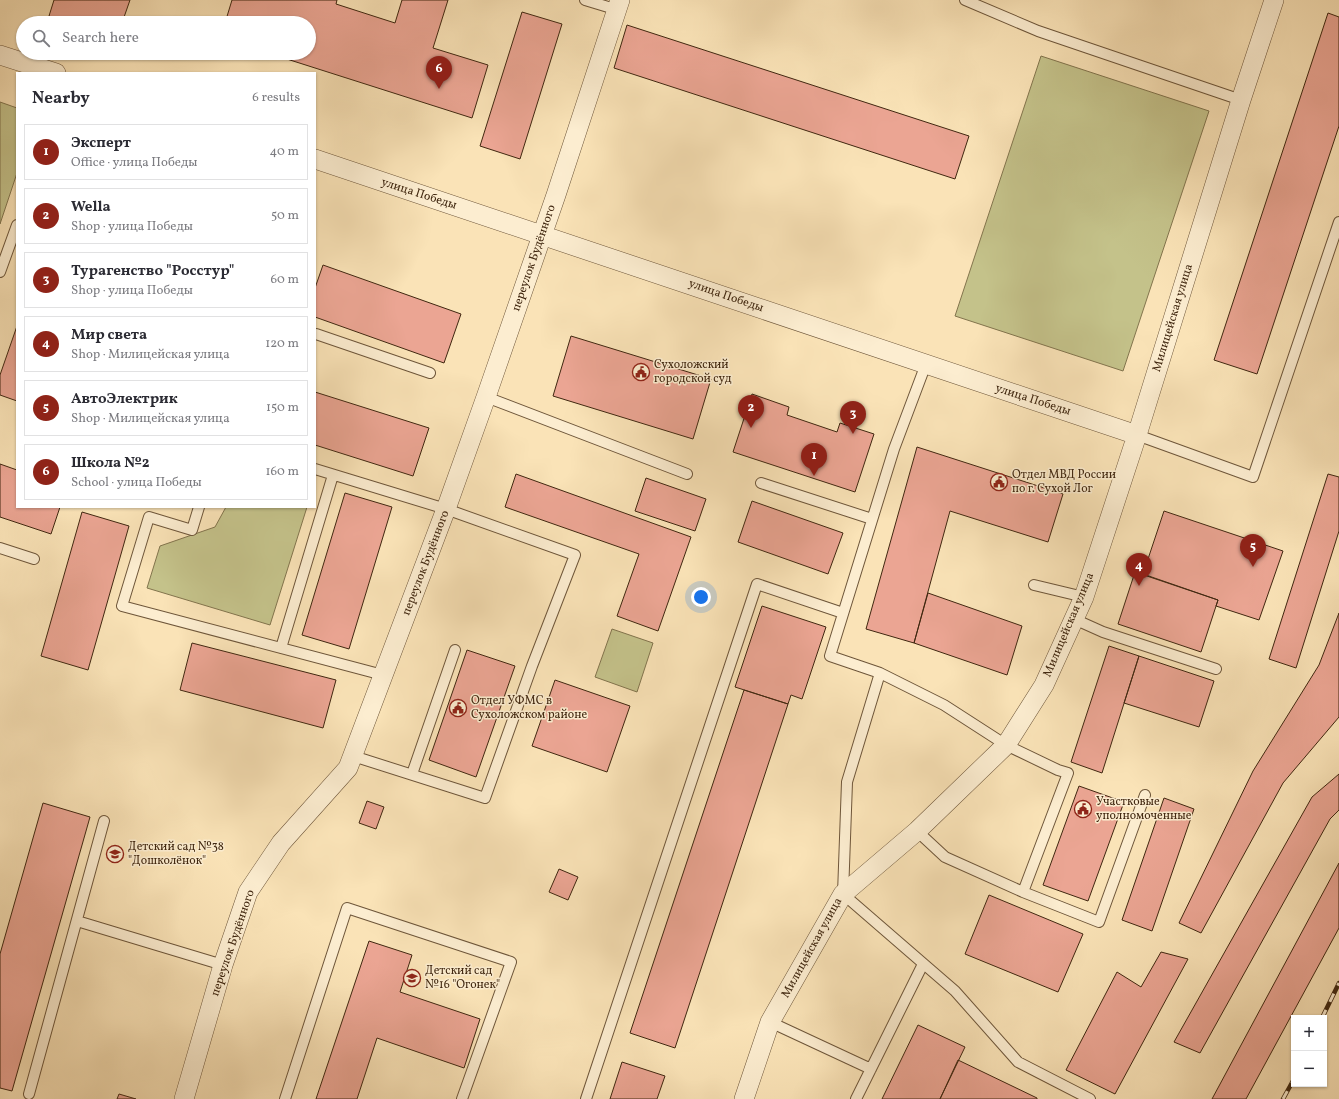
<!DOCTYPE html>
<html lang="en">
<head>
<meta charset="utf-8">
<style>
	:root { --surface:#fff; --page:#f2f2f3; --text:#2b2b33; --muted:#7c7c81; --line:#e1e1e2; --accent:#8f2418 }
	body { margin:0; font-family:Vollkorn,serif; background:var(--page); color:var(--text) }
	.controls { position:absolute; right:12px; bottom:12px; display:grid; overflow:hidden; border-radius:0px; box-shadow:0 1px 3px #0004 }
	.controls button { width:36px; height:36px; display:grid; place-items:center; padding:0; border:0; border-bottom:1px solid var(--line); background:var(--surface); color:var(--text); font:20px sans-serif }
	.you { position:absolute; left:701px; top:597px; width:14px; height:14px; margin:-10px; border:3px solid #fff; border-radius:50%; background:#1a73e8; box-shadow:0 0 0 6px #1a73e833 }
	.badge { display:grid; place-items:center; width:26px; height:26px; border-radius:50%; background:var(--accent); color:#fff; font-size:13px; font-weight:700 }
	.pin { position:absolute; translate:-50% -33px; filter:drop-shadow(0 1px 2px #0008) }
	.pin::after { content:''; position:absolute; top:21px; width:14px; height:12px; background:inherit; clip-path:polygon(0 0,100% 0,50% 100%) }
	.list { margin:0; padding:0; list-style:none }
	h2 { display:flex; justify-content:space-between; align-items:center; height:52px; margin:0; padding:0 16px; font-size:17px }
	h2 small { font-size:13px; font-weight:400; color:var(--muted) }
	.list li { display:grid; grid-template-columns:26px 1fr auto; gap:12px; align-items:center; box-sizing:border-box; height:56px; margin:0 8px 8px; padding:0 8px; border:1px solid var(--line); border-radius:0px }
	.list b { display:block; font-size:15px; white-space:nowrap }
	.list p { margin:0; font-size:13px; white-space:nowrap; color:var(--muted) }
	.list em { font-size:13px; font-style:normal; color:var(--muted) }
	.icon { flex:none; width:22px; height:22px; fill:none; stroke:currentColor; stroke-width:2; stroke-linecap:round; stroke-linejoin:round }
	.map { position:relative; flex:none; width:1339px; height:1099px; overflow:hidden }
	.search { position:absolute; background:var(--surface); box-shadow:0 1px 3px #0004; left:16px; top:16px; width:300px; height:44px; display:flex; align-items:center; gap:10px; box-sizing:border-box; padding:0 14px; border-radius:22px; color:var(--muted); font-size:15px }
	.panel { position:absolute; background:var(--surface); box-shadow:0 1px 3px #0004; left:16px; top:72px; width:300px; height:436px; border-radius:0px }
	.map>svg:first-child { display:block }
	.green { fill:#c4c28a; stroke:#82744d }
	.building { fill:#eba593; stroke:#402710 }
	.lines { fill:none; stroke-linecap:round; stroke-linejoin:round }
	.lane-casing { stroke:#6e563a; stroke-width:12 }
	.street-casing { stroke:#6e563a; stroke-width:20 }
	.lane { stroke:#fcedd0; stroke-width:10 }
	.street { stroke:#fcedd0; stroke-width:19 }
	.rail-casing { stroke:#402710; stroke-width:4.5 }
	.rail { stroke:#fcedd0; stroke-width:3; stroke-dasharray:9; stroke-linecap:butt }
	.labels { text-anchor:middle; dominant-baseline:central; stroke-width:3; stroke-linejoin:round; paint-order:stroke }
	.street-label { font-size:12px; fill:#402710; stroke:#fcedd0 }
	.poi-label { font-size:12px; fill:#402710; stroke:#fcedd0; text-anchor:start }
</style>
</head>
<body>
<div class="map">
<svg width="1339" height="1099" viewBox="0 0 1339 1099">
	<rect width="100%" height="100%" fill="#fae3b7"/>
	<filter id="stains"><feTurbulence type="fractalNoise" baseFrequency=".005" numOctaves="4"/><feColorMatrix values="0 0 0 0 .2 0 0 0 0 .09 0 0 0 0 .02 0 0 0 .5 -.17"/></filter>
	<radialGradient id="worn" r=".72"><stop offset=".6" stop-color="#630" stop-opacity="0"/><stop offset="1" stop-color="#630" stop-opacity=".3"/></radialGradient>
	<!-- green -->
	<path class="green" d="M1041,56L1209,111L1123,371L955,316Z
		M0,102L17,108V173L0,224Z
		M226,507H307L270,625L147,588L160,546L215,527Z
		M612,629L653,643L637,692L595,677Z"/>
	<!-- building -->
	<path class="building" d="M54,0H130L122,23H70L49,16Z
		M232,0H337L336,4L395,23L402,0H448L433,48L488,65L472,118L268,53H309V23H225Z
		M522,12L562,24L520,159L480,146Z
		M1328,13L1339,17V126L1257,374L1214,360Z
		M627,25L969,136L955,179L614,68Z
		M323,265L461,314L444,363L315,317V288Z
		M17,326V401L0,395V375Z
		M571,336L711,379L693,439L553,396Z
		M315,392L429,428L413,476L315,445Z
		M752,394L789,407L787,415L837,432L840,423L874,434L855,492L733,452Z
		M917,447L1063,494L1048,542L950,511L914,643L866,629Z
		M0,464L17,470V507H60L51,534L0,517Z
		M516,474L691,537L658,631L617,616L639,554L505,507Z
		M1328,474L1339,477V531L1296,668L1269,659Z
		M646,478L706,499L695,531L635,511Z
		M345,493L392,507L349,649L302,635Z
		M752,501L843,533L828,574L738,542Z
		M1164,511L1283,551L1259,620L1216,606L1218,600L1143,574Z
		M82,512L129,526L88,670L41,656Z
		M1135,572L1218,600L1201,652L1118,624Z
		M928,593L1022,626L1007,675L914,643Z
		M762,606L826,627L802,699L791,695L788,704L735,687Z
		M1339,613V717L1283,783L1201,933L1179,923L1253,771L1319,665Z
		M192,643L336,680L323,728L180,690Z
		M1109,646L1139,656L1102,773L1071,762Z
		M467,650L515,666L476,777L429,760Z
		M1139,656L1214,681L1199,727L1124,703Z
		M555,680L630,706L607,772L532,746Z
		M744,690L788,704L675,1048L630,1033Z
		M1339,774V810L1330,819L1200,1053L1174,1042L1312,797Z
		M1079,786L1124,802L1088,901L1043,885Z
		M1164,798L1194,809L1152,931L1122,920Z
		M367,801L384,807L376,829L359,823Z
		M43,803L90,817L12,1091L0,1088V954Z
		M1339,863V928L1246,1099H1212Z
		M559,869L578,877L568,900L549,892Z
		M989,895L1083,934L1058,992L965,954Z
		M369,941L412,955L400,992L480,1019L464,1068L377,1038L357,1099H316Z
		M1161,952L1188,959L1115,1094L1066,1070L1117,972L1141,987Z
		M918,1025L965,1047L940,1099H882Z
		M958,1060L1037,1098V1099H940Z
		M622,1062L665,1076L657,1099H610Z
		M119,1094L136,1099H117Z"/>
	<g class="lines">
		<!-- lane casing -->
		<g class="lane-casing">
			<path id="lane" d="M585,0L618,10
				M965,0L1038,31L1241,100
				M0,272L17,225
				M315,334H316L430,373
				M926,364L894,449L830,656L880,673L944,705L1006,745L1058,770L1068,773L1023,892
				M486,397L687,474
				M1137,435L1253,477L1339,222
				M315,469L446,509L575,555L532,666L485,798L353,756
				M761,483L872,519
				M199,507L192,530L149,517L122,606L383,675
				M0,548L34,559
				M1034,585L1084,597
				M1074,619L1103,632L1216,669
				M281,648L333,475
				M880,673L847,782L843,894L955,991L1018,1062L1090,1099
				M412,774L455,650
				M917,831L945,857L1023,892L1099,922L1145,795
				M77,921L223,965
				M770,1022L871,1069
				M29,1094L104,821
				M285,1099L347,908L511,962L462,1099
				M586,1099L757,584L843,613
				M856,1099L923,964"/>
		</g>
		<!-- street casing -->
		<g class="street-casing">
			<path id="street" d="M0,55L56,73
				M315,159L1137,435
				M184,1099L223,965L248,892L281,843L348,768L446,509L486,397L556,195L620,0
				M744,1099L770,1022L843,894L917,831L1006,745L1044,685L1084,597L1137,435L1241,100L1274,0"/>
		</g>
		<!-- lane -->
		<use href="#lane" class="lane"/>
		<!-- street -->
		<use href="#street" class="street"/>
		<!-- rail casing -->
		<g class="rail-casing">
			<path id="rail" d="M1322,1018L1339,983
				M1283,1099L1294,1079"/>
		</g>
		<!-- rail -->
		<use href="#rail" class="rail"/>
	</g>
	<!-- icons -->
	<defs>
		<g id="civic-ring" transform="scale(0.9)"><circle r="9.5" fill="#fcedd0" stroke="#8f2418" stroke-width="1.5"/><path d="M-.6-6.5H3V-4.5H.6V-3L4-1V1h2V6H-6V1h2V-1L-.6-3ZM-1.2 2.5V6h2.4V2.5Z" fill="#8f2418"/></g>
		<g id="school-ring" transform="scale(0.9)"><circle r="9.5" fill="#fcedd0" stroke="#8f2418" stroke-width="1.5"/><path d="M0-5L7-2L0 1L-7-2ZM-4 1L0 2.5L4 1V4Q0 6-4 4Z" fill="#8f2418"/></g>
	</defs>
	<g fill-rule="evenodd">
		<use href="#civic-ring" x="641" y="372"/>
		<use href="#civic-ring" x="999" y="482"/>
		<use href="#civic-ring" x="458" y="708"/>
		<use href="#civic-ring" x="1083" y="809"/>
		<use href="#school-ring" x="115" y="854"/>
		<use href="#school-ring" x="412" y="978"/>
	</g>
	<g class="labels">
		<!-- street labels -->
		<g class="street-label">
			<text transform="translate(419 194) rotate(18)">улица Победы</text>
			<text transform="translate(534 258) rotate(-71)">переулок Будённого</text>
			<text transform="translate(726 296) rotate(19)">улица Победы</text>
			<text transform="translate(1173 318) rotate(-73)">Милицейская улица</text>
			<text transform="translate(1033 400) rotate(18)">улица Победы</text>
			<text transform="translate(426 563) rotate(-69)">переулок Будённого</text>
			<text transform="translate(1069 625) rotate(-67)">Милицейская улица</text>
			<text transform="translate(233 943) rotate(-71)">переулок Будённого</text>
			<text transform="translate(812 948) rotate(-61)">Милицейская улица</text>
		</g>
		<!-- poi labels -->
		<g class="poi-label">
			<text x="654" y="365">Сухоложский<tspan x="654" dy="14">городской суд</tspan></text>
			<text x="1012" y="475">Отдел МВД России<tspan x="1012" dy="14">по г. Сухой Лог</tspan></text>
			<text x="471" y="701">Отдел УФМС в<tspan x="471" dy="14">Сухоложском районе</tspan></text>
			<text x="1096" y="802">Участковые<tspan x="1096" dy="14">уполномоченные</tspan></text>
			<text x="128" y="847">Детский сад №38<tspan x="128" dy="14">"Дошколёнок"</tspan></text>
			<text x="425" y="971">Детский сад<tspan x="425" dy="14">№16 "Огонек"</tspan></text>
		</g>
	</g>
	<rect width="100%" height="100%" filter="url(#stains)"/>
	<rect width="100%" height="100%" fill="url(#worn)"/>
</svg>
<div class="controls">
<button>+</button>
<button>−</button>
</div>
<div class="you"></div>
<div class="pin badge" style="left:814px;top:476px">1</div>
<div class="pin badge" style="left:751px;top:428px">2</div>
<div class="pin badge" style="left:853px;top:434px">3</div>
<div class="pin badge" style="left:1139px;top:586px">4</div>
<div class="pin badge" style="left:1253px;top:567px">5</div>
<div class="pin badge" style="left:439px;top:89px">6</div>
<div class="search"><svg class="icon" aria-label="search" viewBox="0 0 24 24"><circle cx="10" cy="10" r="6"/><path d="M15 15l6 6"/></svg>Search here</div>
<section class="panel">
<h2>Nearby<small>6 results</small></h2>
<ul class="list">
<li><span class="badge">1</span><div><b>Эксперт</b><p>Office · улица Победы</p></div><em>40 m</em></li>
<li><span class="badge">2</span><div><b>Wella</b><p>Shop · улица Победы</p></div><em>50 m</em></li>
<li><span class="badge">3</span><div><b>Турагенство &quot;Росстур&quot;</b><p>Shop · улица Победы</p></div><em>60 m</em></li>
<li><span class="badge">4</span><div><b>Мир света</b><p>Shop · Милицейская улица</p></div><em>120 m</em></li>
<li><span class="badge">5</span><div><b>АвтоЭлектрик</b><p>Shop · Милицейская улица</p></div><em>150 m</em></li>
<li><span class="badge">6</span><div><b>Школа №2</b><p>School · улица Победы</p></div><em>160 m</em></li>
</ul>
</section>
</div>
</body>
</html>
